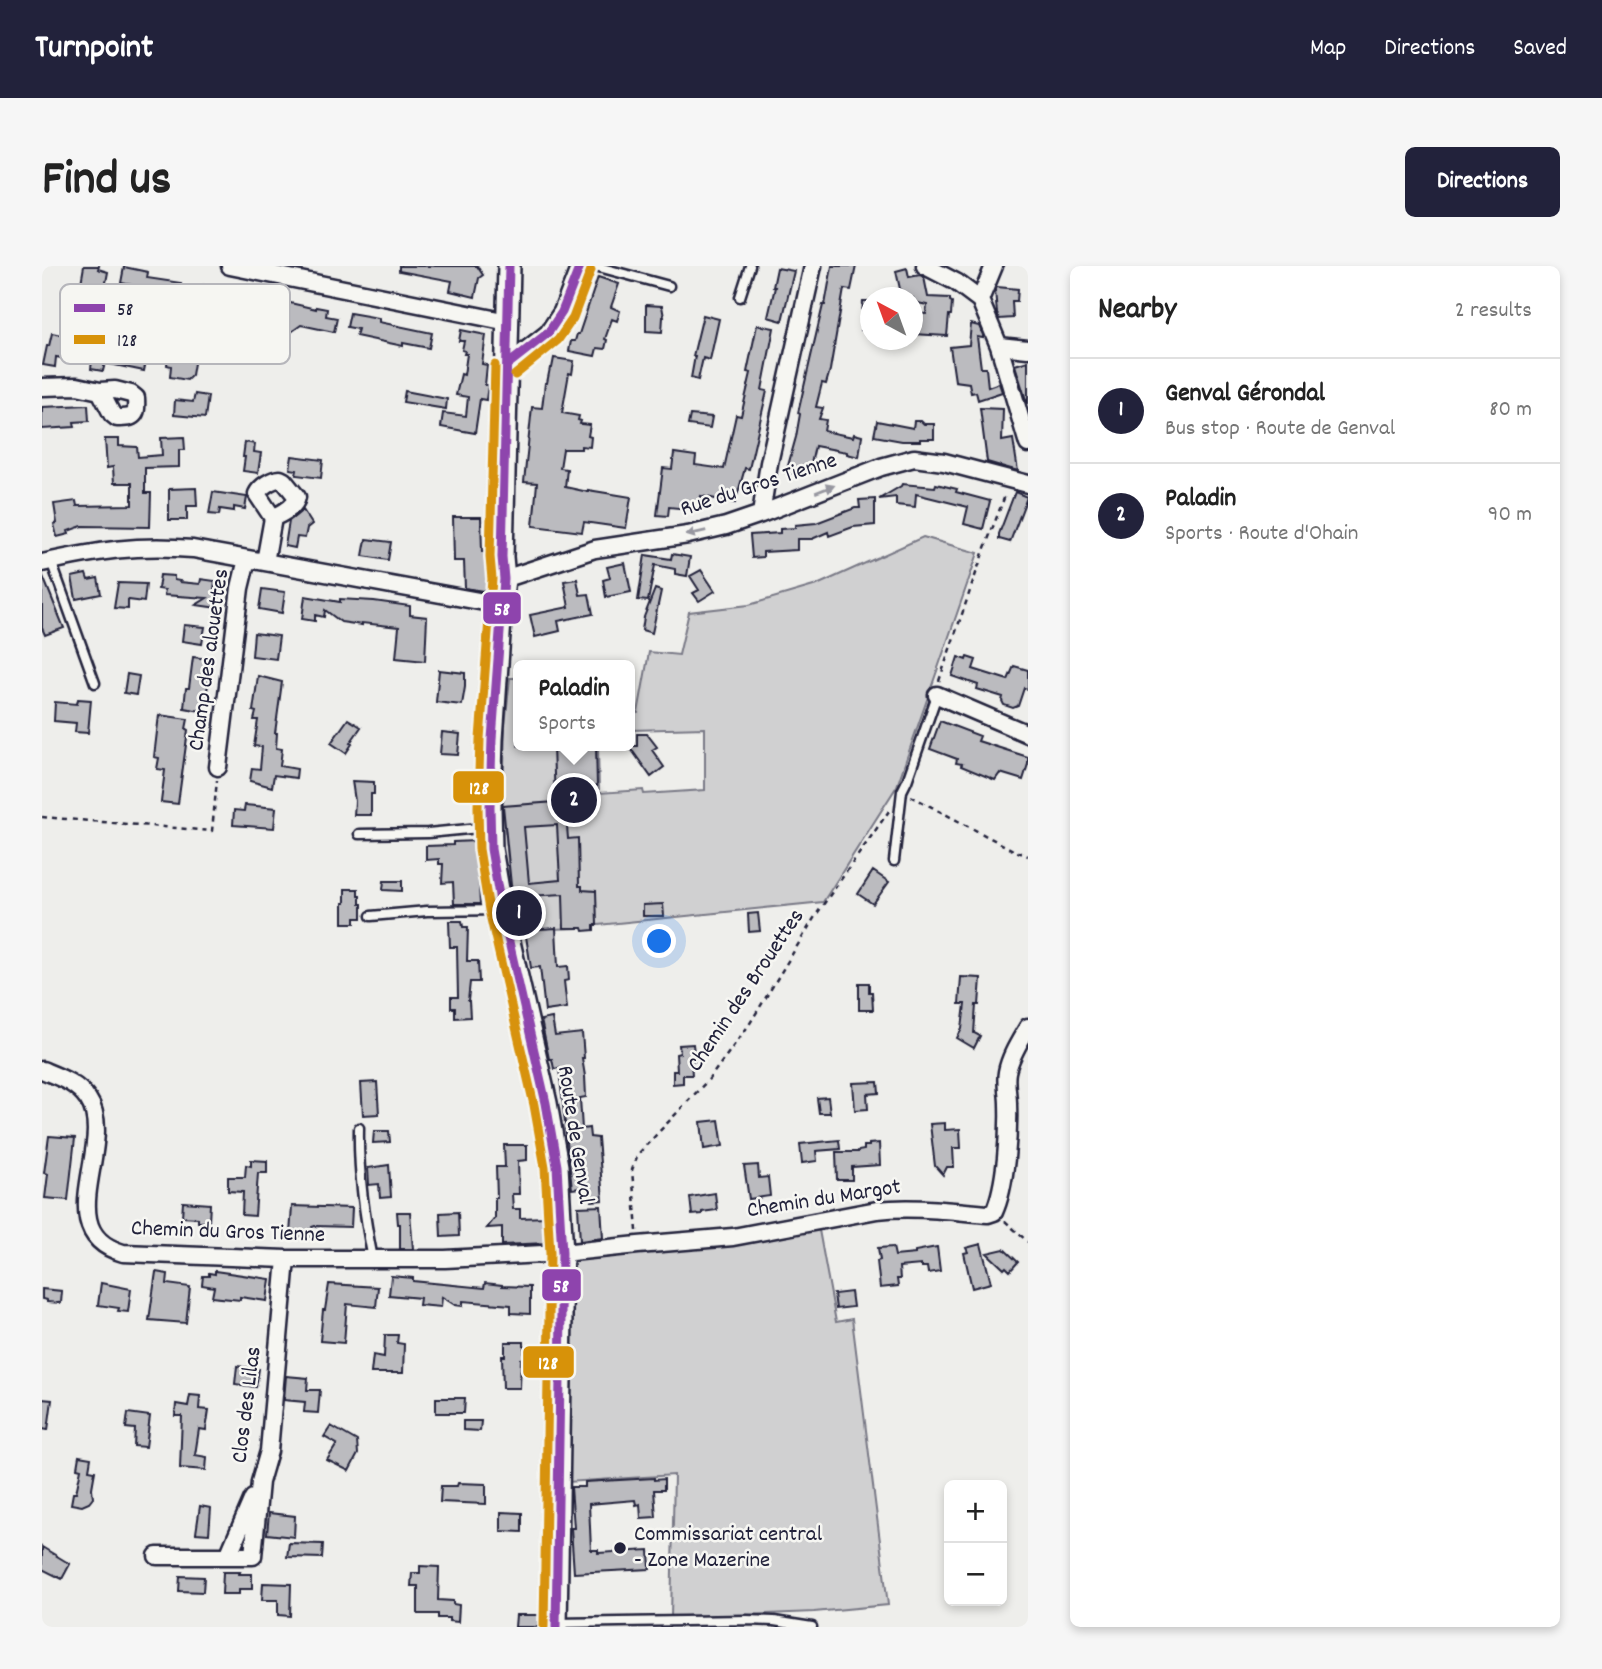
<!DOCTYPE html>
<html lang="en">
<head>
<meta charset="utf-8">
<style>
	:root { --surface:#fff; --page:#f6f6f6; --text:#222; --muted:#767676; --line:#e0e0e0; --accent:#22223b }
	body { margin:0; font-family:Dekko,sans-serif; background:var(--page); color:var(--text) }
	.controls { position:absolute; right:21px; bottom:21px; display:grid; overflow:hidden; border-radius:10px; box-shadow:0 4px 10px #0003 }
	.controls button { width:63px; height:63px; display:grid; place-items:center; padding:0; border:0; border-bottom:2px solid var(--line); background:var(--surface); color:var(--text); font:35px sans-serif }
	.compass { position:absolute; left:818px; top:21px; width:63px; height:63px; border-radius:50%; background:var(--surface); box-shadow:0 4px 10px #0003; rotate:319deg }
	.you { position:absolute; left:618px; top:676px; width:24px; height:24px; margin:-18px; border:5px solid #fff; border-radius:50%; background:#1a73e8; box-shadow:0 0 0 10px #1a73e833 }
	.badge { display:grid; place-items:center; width:46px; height:46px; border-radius:50%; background:var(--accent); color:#fff; font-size:23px; font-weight:700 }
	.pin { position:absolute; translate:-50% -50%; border:4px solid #fff; box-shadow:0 2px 7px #0006 }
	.popup { position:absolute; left:471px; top:394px; width:122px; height:91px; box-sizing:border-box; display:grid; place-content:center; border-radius:10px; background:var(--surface); filter:drop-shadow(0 2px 5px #0005); font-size:23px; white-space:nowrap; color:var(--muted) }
	.popup b { font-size:26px; color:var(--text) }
	.popup::after { content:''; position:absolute; left:50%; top:100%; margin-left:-14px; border:14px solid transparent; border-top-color:var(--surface) }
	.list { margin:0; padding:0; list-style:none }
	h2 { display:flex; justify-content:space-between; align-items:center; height:91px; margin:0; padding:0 28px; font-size:30px }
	h2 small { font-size:23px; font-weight:400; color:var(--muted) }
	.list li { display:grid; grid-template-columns:46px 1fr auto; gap:21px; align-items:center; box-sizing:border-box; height:105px; padding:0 28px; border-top:2px solid var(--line) }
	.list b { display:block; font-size:26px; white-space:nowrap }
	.list p { margin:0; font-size:23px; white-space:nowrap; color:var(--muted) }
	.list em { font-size:23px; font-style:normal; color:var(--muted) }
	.map { position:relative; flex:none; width:986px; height:1361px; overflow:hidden; border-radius:10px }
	header { display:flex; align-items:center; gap:42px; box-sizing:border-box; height:98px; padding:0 35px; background:var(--accent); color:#fff }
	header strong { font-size:33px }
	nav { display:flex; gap:38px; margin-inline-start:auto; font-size:24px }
	.intro { display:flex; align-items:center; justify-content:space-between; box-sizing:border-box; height:168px; padding:0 42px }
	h1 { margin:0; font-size:49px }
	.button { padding:18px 32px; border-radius:10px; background:var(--accent); color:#fff; font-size:24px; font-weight:700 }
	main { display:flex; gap:42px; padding:0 42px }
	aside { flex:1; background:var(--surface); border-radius:10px; box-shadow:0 4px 10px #0003 }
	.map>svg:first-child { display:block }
	.green { fill:#d0d0d1; stroke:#797986; stroke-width:2 }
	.building { fill:#bbbbbf; stroke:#22223b; stroke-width:2; fill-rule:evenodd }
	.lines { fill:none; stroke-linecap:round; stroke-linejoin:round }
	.lane-casing { stroke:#22223b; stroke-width:13 }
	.street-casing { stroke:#22223b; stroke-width:21 }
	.secondary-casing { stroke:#22223b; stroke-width:26 }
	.path { stroke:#22223b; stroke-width:2.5; stroke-dasharray:5 5; stroke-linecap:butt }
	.lane { stroke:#f6f6f2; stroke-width:8 }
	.street { stroke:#f6f6f2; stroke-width:16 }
	.secondary { stroke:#f6f6f2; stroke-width:21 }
	.bus-1-casing { stroke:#f6f6f2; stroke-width:14 }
	.bus-2-casing { stroke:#f6f6f2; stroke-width:14 }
	.bus-1 { stroke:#8e44ad; stroke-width:9 }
	.bus-2 { stroke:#d79209; stroke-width:9 }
	.oneway { fill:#9797a0 }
	.poi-dot { fill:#22223b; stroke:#f6f6f2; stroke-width:2.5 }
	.labels { text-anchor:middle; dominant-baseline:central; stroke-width:5; stroke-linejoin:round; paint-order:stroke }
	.street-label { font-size:23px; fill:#22223b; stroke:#f6f6f2 }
	.poi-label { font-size:23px; fill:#22223b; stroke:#f6f6f2; text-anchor:start }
	.key { fill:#f6f6f2; stroke:#b6b6bb; stroke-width:2 }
	.key-label { font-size:19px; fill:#22223b }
	.line-badge { stroke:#f6f6f2; stroke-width:2.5 }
	.badge-label { font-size:19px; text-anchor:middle; font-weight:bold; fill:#fff }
</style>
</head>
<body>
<header>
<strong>Turnpoint</strong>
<nav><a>Map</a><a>Directions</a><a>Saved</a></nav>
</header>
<div class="intro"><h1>Find us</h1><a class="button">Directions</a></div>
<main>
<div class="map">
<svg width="986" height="1361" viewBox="0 0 986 1361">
	<rect width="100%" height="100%" fill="#eeeeeb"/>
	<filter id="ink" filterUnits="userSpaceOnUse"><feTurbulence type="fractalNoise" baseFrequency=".0143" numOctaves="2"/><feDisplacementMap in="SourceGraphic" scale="14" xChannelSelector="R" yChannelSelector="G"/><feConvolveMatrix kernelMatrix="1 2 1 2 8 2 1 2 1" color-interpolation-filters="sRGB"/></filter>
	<g filter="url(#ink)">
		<!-- green -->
		<path class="green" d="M881,271L936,287L855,520L781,636L556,659H538L537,662L483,664L468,617L461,540L463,460L468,412H476V480H556L557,527L601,524L602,528L663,524V462L588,464V446L596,447L607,386L637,389L647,346L707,339L775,319Z
			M777,964L794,1056L810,1053L846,1339L772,1346L629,1352L632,1209L525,1216L524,986L701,968Z"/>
		<!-- building -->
		<path class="building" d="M42,0H57L56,3L66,6L62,27L38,23Z
			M357,0H435L441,9L437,12L433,31L408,25L410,15L357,5Z
			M790,0H814L809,24L802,23L788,104L784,118L780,117L774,141L781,142L777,153L784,154L782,165L811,171L812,168L820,170L817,191L805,188V186L773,180L767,207L758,205V210L744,207L754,171L758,148L756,147L767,99L781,39H783Z
			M82,1L106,6L105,12L139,17L134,40L120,38L122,27L117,24L79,17Z
			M735,2L752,5L740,55L726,51L733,21H731Z
			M865,2L867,11L878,9L882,11L886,31L908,32V35L910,36L909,49H907L905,70L871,68V47L884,48L885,39L871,36V32H860L854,5Z
			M556,11L577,18L569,41L578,45L575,55L570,53L563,73L565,74L563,83L555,82L553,90L527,85L529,75H533L535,68H537Z
			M162,19L172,22V20L184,22V25H205V27L274,43V41L285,43L284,50L295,52L292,66L259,59L245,69L247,56L234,53V51L201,44L200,50L168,42L167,47L157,45Z
			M955,21L976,23L975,35H970L971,52L957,53L955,47L953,24Z
			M821,35H829V64H819Z
			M604,39L620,40L622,51H621L620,66L604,65Z
			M308,47L337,52V56L390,67L387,82L361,77V80L314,70L316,63L305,61Z
			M661,49L677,53L668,94L661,92L656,114L649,112L653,90H651Z
			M929,58L937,60L941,69V72L935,71L939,102H944L946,121L957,117L960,126L936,134L934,126L929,127L927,117L913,115L908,81L927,79Z
			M715,59L732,62L720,124L725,125L707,203L703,202L693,237L659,230L657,244L627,241L626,250L615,249L621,202L630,203L632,187L654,190L653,199L682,203L694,149L699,150L709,107L705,106Z
			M53,60L62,61L60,74L66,75L65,85L105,90L102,105L63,97L61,105L49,103L51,86L46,85L48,72L50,73Z
			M419,64L444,69L440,98L445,99L443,119H446L444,134L438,133L433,167L399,161L401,147L424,150L426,131L414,129L419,108L422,109L425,88H422L423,85L420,84L422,75H417Z
			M10,67L24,70L20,92L14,91L13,101L1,99L5,80H7Z
			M132,82L154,85L150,109L145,114L128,111L129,100L125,99L126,89L131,90Z
			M512,92L532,95L530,108L527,107L520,147L537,150L536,154L539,155L538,158L548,159L546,170L549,171L548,181L539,180V183H521L518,202L525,203L523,221L546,226V224L589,231L584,262L542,256L540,266L491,260L495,217L482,216L490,141L500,142L503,117H505L508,102H510Z
			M986,95V137H985L973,99Z
			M363,125L405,133L404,143L361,136Z
			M153,128L166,130L163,152L132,149L133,134L151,136Z
			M46,139L47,155L32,156L33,161L0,163V141Z
			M938,142L961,143L960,175L971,173L976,205L945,196Z
			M648,149L670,151L668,162L646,159Z
			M835,155L871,162L872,155H879L882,158H892V173H878V175H860L832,170Z
			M142,171L143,184H137V201L103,202V227H109L108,261L40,260L26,265L27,268L15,271L12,258L15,257L12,238L34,235L35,240L90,239V217H72L71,201L65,202L63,173H77V180L95,181L96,191L120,189L119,172Z
			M203,176L213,178L212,186L219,187L216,207L201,205L203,191H201Z
			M250,190L281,194L279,212L254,209L255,204L248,203Z
			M860,218L893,221L894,218L915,223L914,226L948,235L941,263L922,258L926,241L874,228L873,241L854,239V231L837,233L859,220Z
			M154,222L155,240H145V254H127V223Z
			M171,226L205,231L203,243L192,241V245L178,243L177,249L167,248Z
			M973,226L985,231L968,276L957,273V268Z
			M833,233V259L811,261L787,270L786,266L770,273H755V284L721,286V291L710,292L708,269L738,267V263L753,262V259L774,257L813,242H818L817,234Z
			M261,244L270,258L265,262L263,272L255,271L253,282L243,280L247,255Z
			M411,251H439L440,286H447L449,311L447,326L423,322L422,295H412Z
			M324,273L349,276L346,294L321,290Z
			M630,288L648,291L645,310L633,308V303L613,299L606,335L596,334L603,289L629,293Z
			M583,297L589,326L564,331L561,314L568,312L565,301Z
			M659,304L673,325L657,335L651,327L657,324L648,310Z
			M0,308L22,362L3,369L0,362Z
			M44,308L46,314L56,312L59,328L34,333L30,311Z
			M118,309L132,310V314L138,315V316L158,318L159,313L173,315L172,327L178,323L176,342L154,339L165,332L122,329L123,324L116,323Z
			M535,313L538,329L547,328L551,348L516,355L518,365L493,371L488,349L527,341L522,315Z
			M76,317L104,318L102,336L86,334V343L72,342Z
			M220,323L243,326L240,347L217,343Z
			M613,323L619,325L610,367L600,364L602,351Z
			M263,330L298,336V333L332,335L368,340V349L385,351L383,395L354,392L357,361L320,357V359L299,356L283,344L282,351L273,349V355L260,353Z
			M142,359L163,361L160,378L140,375Z
			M212,367L237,370L234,393L210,390Z
			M151,391L167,393L165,407H167L164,436L160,435L159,445L142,442L144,422H147Z
			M916,391L924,394L925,391L934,394L931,403L966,414L972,400L986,404V423L982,422L976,440L971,442L962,439L960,435L961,431L935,423L936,419L910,410Z
			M397,404L423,407V421L420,439L394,436Z
			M85,408L97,410L94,429L82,427Z
			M216,410L240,416L233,467H235L234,482L240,483L238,500L255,503L254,512L232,509L230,521L208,515L210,502L218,503L220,481L212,480L216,454H212L214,446L211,445Z
			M36,433L49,434L46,467L33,466L34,457L12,455L13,436L35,438Z
			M117,449L146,453L144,463L146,464L136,538L119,536L123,504L115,503L117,492L112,491Z
			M306,453L319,461L308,477L310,478L304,487L289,477Z
			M898,455L938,470L936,475L986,491V498L981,514L958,507L953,514L919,500L920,498L914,497L915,493L888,483Z
			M400,466L418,468L416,489L398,488Z
			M595,468H605L615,481L610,484L622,501L609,511L587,480H595Z
			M511,480H554L555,520L522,521L526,573L536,572L537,620H540V624L554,625L555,659H552V664L541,665L540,662H522L521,628L486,630V625L471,626L469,619L461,540L513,536ZM515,559L518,614L487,617L482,561Z
			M310,515L332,516V528H329V549H312L313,535Z
			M203,539L234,542L232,562L191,559L192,544L202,545Z
			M434,575L438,638H412L411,616L400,617L401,598H397V593L384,594V580L411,579V576Z
			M831,605L847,616L831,638L816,628Z
			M342,615H360V625L341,624Z
			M303,623H316V630H318V638H320V652H313V657H301V637H303Z
			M621,638L622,650H601V639Z
			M716,647L718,665L707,666L706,648Z
			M407,655H420L421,661H426L425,695H436L437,716H428L426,735H427L428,751L413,752V742H409V731H416L415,681H408Z
			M514,662L516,701L526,700L527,714L522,715L525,742L503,745L498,701L489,702L483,664Z
			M919,711L939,712L937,739H934L932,767L938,770L932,782L915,772L920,763L923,738H917Z
			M817,717H827V726H830L831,744H817Z
			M510,752L513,770L540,767L542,792H540L543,810L544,831L538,832L540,863L547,862L548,871L556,872L561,934L550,935L548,921L530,923L517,802L512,803L510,793H507L499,754Z
			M651,778L653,795H649L650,809H641V817L631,818V805H635L634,788L638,787L637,779Z
			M335,816L337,848L321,849L319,817Z
			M836,816L837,827L825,828L826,843L813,844L811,817Z
			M786,831L788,847H777L775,832Z
			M677,854L681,880L662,883L659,856Z
			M903,857V864L918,863L919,882H911L912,901H905L901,909L893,900L888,858Z
			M332,865H347L348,876L331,877Z
			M7,870L33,872L26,934L3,932L6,908L2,907Z
			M797,874L798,883L774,885L775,895L760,897L758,878Z
			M837,877L838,899L810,901V914H795L794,886H816V885L822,884V880H827V878Z
			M462,879H485V894L476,895L477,928H470L471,943H478V952L505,951L506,977L460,979V961L445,962L453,952V932H455L454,901H463Z
			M209,894L225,895V907H216L213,950L200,949L201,926L186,925V911H203L204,899L209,900Z
			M347,899L349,931L338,932L337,918L327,919L326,902Z
			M716,899L717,912L726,911L728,930L707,933L702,900Z
			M673,927L675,944L660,946V948L650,949L648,931Z
			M141,936L168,938L167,956H156V952L140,951Z
			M250,940L310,942L309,961L273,960L270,961L269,973L257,972V968H248Z
			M559,940L561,972L538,975L536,941Z
			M355,946H368L371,983H358V958H356Z
			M416,946L417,970L399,971L398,947Z
			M939,978L949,1017L930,1022L922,987L926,986L924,982Z
			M851,981L853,990L873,988V985L895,981L898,1005L886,1007L885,1001H879V999L857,1001L858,1013H855L856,1020L838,1022L835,995L838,994L836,982Z
			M962,983L976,996L968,1005L964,1001L962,1003L945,987Z
			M173,1005L228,1013L225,1035L198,1031V1034L170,1031L172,1021L160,1019L161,1010H167V1007L173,1008Z
			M114,1006L126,1008L125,1018L148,1021L144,1057L107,1054Z
			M349,1010L371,1012V1015L442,1022L443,1017L460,1019V1020L488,1021V1048L469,1047V1039L421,1035V1040L413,1039L400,1031L399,1041L377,1039L378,1032L347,1029Z
			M59,1017L89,1023L86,1046L76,1045L77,1042L56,1039Z
			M287,1018L336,1021L334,1041L305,1038L302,1077L278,1075L281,1044H283Z
			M0,1023L20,1025L19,1037L5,1036V1034L0,1033Z
			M809,1026L811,1041L794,1043L792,1028Z
			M343,1069H356L355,1077L362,1078L361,1107H329L331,1089L342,1091Z
			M463,1076H482V1092L479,1093L478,1122H461L460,1090H463Z
			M195,1100L217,1103L214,1121L193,1118Z
			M244,1110L266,1112L265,1124H278L276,1147L262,1146L263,1136L242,1134Z
			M148,1129L158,1130L157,1143L167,1144L164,1164L157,1163L153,1189L165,1191L164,1204L138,1202L140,1150H133L134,1138L146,1140Z
			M394,1132H423L422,1147H394Z
			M0,1133L10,1134L6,1164L0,1163Z
			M86,1147L108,1150L104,1181L92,1180L93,1163L84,1162Z
			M421,1155H439L438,1165L421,1164Z
			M289,1160L315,1175L316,1188L307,1205L285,1194L295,1178L282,1171Z
			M37,1190L49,1192L47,1204L53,1205L50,1222L51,1232L47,1237L40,1240L29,1238L31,1227H34L39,1203L35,1202Z
			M612,1212V1214L622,1213V1224H612L614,1251L599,1252L598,1238L594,1239L593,1234L547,1238L549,1284H556V1287L607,1284L608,1303L532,1307L529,1262H532L529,1221H543V1216Z
			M416,1217L444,1218V1238L398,1236L399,1220H415Z
			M158,1240L169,1242L167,1268L154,1267Z
			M459,1246L480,1247V1266L459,1265Z
			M227,1247L253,1250L252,1271L225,1268Z
			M247,1277L281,1278L280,1292L245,1291Z
			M0,1281L28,1298L20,1313L0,1303Z
			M378,1300L397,1301L396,1334L411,1335V1338L417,1339L416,1356L407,1355V1352H396V1348H376V1320H369L370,1307H378Z
			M181,1306H198L197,1308H210V1323H197V1328H180Z
			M138,1310L162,1311L161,1326L137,1325Z
			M221,1317L249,1318L248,1350L236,1349V1334H220Z
			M474,1349H498L497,1361H473Z"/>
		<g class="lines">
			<!-- lane casing -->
			<g class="lane-casing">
				<path id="lane" d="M553,0L627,20
					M698,31L708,0
					M9,295L53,417
					M317,568L386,567L447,561
					M852,595L860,525L865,515L895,429
					M329,650L385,645L459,644
					M317,862C316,906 322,949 331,993
					M515,1357L705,1354L732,1355L770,1361"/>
			</g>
			<!-- street casing -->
			<g class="street-casing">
				<path id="street" d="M188,0L466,56
					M883,0L914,16L938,34L957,80L986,178
					M938,34L952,0
					M957,80L986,83
					M465,99L506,67L520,46L538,0
					M0,121L35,120L58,125L73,124L89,128L94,132C95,150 93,152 75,152L70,148L58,125
					M719,248L727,197L771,0
					M223,296L231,252C240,247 253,242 255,231L242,215L238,213C230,213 218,221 215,228L231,252
					M0,297C54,285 95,278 151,283L459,339
					M462,313L553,283L646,269L684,260L719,248L839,201L872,192L902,196L986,218
					M895,429L986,468
					M176,501L198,322L205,293
					M0,804C17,811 35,817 46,833C76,877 6,966 81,987L244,993H403L520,987L596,979L691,971L835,944C872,940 909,945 946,948L952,946C964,920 967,868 966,838C966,828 963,816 965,806C968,790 978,775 986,761
					M115,1290H211L218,1216L227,1185L244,993
					M186,1290L211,1232"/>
			</g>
			<!-- secondary casing -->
			<g class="secondary-casing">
				<path id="secondary" d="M467,0L460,291L462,313L459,339L450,473L448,541L449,583L459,641L504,837L515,900L520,987L514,1361"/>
			</g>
			<!-- path -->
			<path class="path" d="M897,415L941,287L964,227
				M869,530L971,584L986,590
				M0,551L170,565L175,514
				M963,955L986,976
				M595,965L590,904L596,888L667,813L707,759L774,649L847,545"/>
			<!-- lane -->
			<use href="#lane" class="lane"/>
			<!-- street -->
			<use href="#street" class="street"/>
			<!-- secondary -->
			<use href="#secondary" class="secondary"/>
			<!-- bus-1 casing -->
			<g class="bus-1-casing">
				<path id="bus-1" d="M467,0L460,291L462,313L450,473L448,541L449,583L459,641L504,837L515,900L520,987L514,1361
					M465,99L506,67L520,46L538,0"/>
			</g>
			<!-- bus-2 casing -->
			<g class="bus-2-casing">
				<path id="bus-2" d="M453,99L448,291L450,313L438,473L436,541L437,583L447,644L492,839L503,901L508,987L502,1361
					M473,109L516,74L531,52L549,4"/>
			</g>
			<!-- bus-1 -->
			<use href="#bus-1" class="bus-1"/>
			<!-- bus-2 -->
			<use href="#bus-2" class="bus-2"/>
		</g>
		<!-- one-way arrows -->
		<defs><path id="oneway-solid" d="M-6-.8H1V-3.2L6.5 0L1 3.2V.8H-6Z" transform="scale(1.75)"/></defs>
		<g class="oneway">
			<use href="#oneway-solid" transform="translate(783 223) rotate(-21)"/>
			<use href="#oneway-solid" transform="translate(654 267) rotate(167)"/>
		</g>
	</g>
	<!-- markers -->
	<circle class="poi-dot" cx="578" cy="1282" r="7"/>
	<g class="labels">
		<!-- street labels -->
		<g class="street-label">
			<text transform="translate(717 220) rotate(-18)">Rue du Gros Tienne</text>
			<text transform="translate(168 394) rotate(-82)">Champ des alouettes</text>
			<text transform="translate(705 725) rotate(-56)">Chemin des Brouettes</text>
			<text transform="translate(532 869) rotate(81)">Route de Genval</text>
			<text transform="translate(782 934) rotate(-9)">Chemin du Margot</text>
			<text transform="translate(186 967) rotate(2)">Chemin du Gros Tienne</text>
			<text transform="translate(206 1139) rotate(-83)">Clos des Lilas</text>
		</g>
		<!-- poi labels -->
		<g class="poi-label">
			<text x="592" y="1269">Commissariat central<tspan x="592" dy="26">- Zone Mazerine</tspan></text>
		</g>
	</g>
	<!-- legend -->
	<rect x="18" y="18" width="230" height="80" rx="10" class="key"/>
	<rect x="32" y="38" width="31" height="8" fill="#8e44ad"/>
	<rect x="32" y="69" width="31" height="9" fill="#d79209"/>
	<g class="key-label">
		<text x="75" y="49">58</text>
		<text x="75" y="80">128</text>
	</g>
	<g class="line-badge">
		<rect x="440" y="325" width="40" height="34" rx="7" fill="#8e44ad"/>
		<rect x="410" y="504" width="53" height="34" rx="7" fill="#d79209"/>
		<rect x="499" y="1002" width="41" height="34" rx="7" fill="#8e44ad"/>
		<rect x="480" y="1079" width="53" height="34" rx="7" fill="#d79209"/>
	</g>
	<g class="badge-label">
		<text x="460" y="349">58</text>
		<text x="437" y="528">128</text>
		<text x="519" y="1026">58</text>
		<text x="506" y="1103">128</text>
	</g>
</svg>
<div class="controls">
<button>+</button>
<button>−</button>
</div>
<svg class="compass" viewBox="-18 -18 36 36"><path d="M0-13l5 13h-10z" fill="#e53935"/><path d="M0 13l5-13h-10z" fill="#767676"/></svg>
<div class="you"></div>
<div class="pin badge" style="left:477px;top:647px">1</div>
<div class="pin badge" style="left:532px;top:534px">2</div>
<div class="popup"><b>Paladin</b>Sports</div>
</div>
<aside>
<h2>Nearby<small>2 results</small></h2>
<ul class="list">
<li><span class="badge">1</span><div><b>Genval Gérondal</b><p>Bus stop · Route de Genval</p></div><em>80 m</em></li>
<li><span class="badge">2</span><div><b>Paladin</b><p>Sports · Route d'Ohain</p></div><em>90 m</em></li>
</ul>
</aside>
</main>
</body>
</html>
